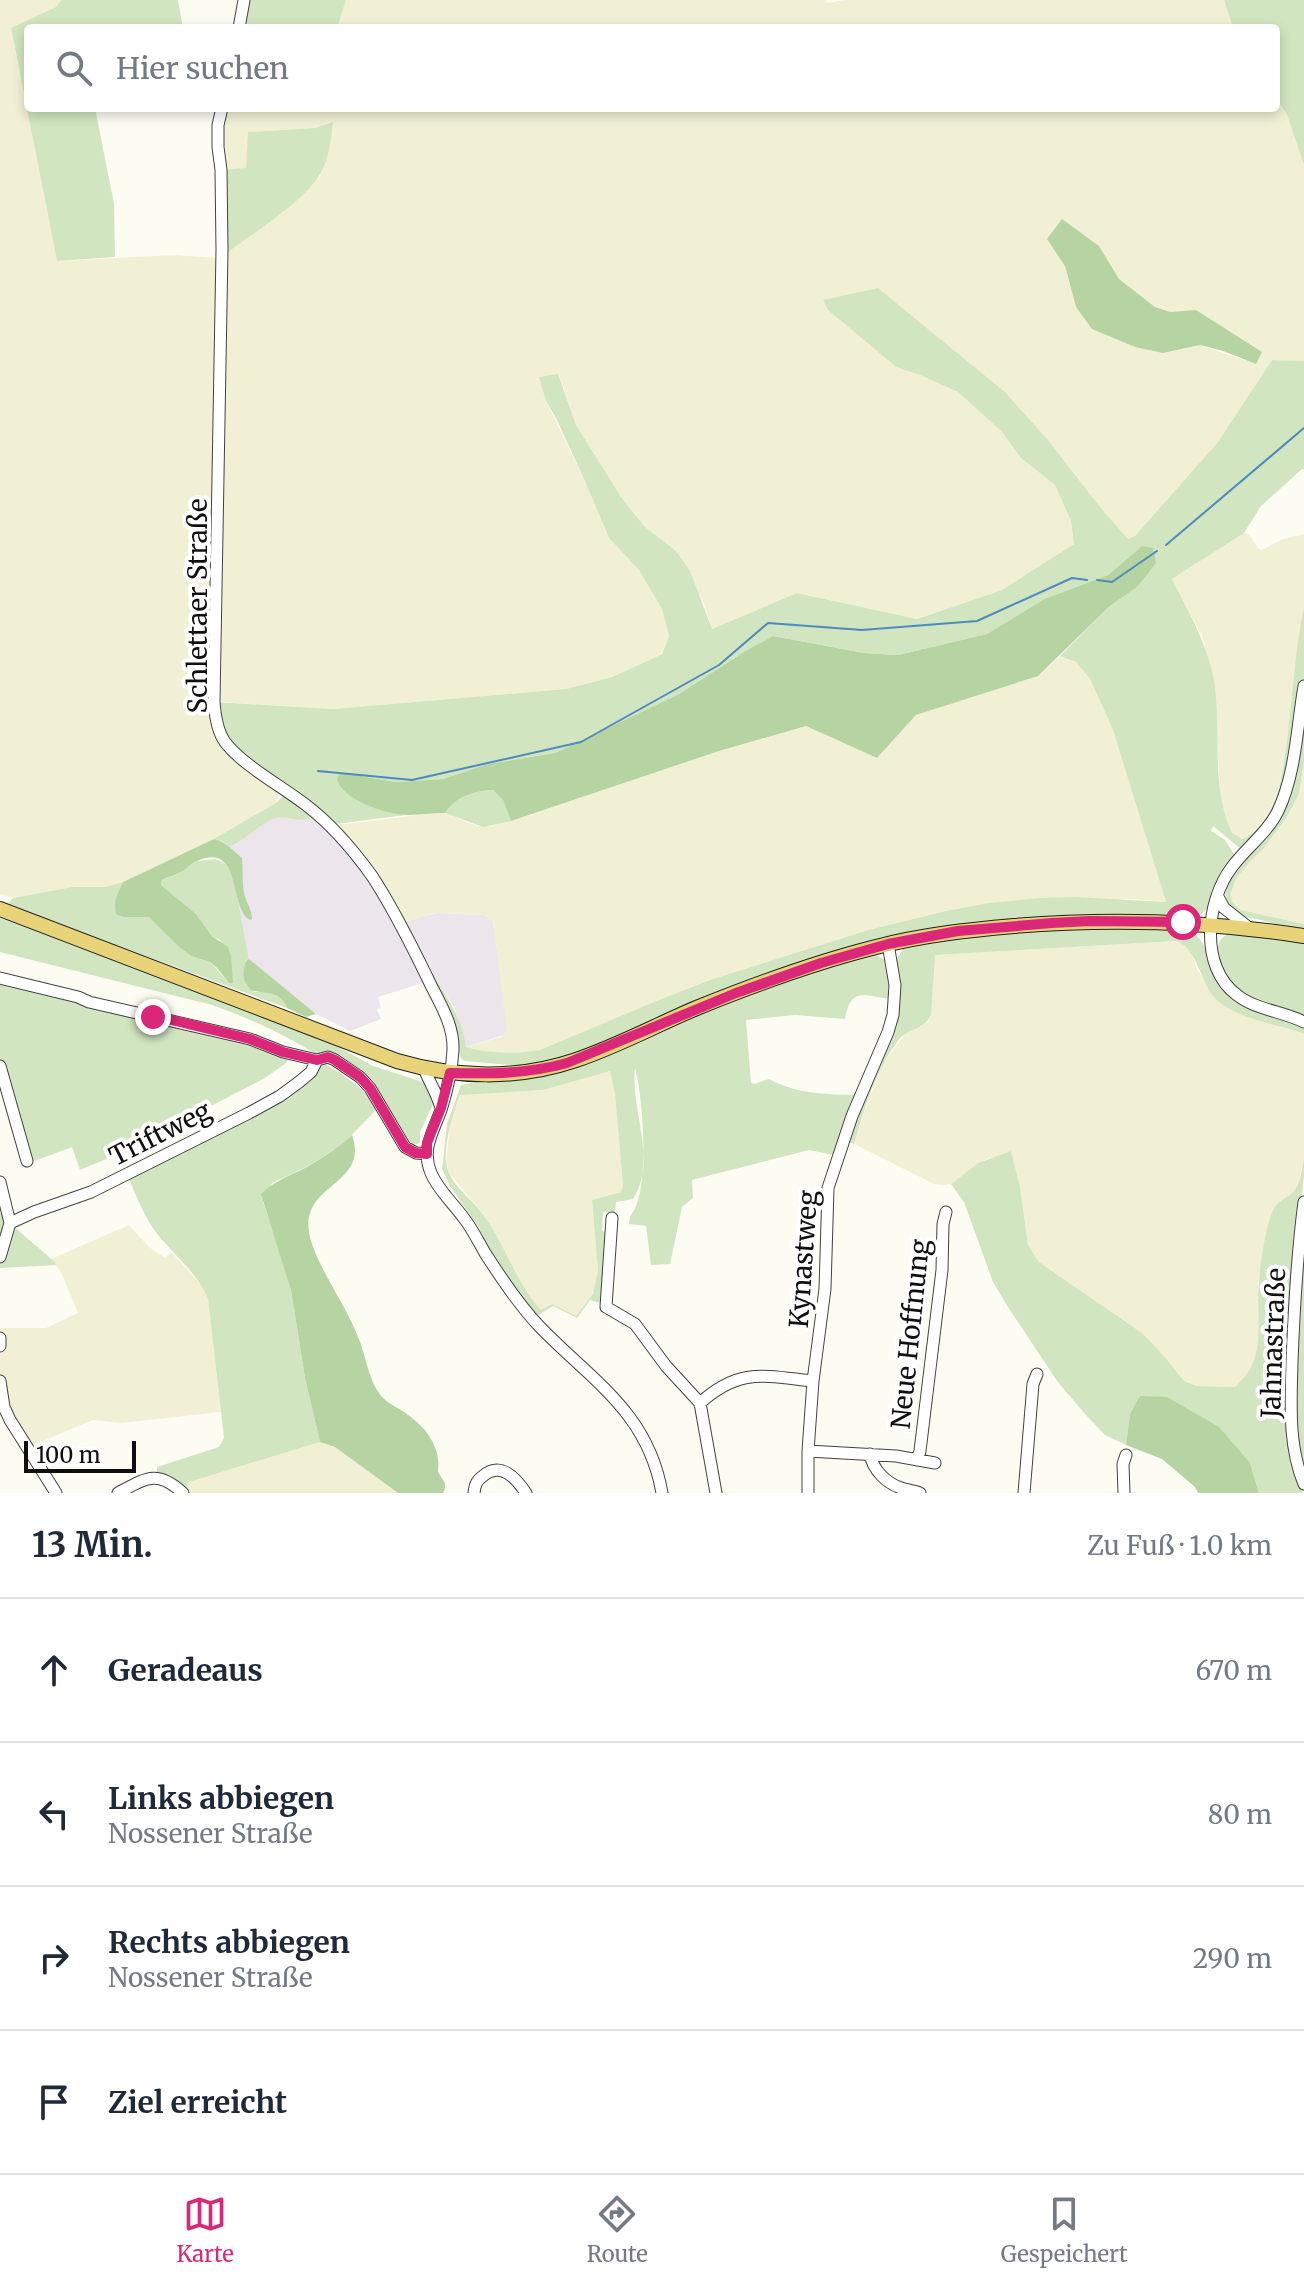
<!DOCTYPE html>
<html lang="de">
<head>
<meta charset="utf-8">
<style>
	:root { --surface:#fff; --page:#f2f2f3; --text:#1f2937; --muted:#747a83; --line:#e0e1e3; --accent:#db2777 }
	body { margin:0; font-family:Merriweather,serif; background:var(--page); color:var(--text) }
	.scale { position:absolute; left:24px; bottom:20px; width:112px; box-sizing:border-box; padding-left:8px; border:4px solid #0f0f0f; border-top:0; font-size:22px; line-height:28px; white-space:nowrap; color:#0f0f0f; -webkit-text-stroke:6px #fff; paint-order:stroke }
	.stop { position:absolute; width:24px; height:24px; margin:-18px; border:6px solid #db2777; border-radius:50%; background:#fff }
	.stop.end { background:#db2777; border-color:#fff; box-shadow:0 2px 8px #0008 }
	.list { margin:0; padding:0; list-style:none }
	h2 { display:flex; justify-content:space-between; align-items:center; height:104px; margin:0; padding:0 32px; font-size:34px }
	h2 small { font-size:26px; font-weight:400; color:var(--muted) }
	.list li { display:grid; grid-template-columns:52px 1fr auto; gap:24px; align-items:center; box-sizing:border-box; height:144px; padding:0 32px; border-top:2px solid var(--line) }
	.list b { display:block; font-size:30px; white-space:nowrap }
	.list p { margin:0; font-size:26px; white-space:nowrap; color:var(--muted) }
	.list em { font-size:26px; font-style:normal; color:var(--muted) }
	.icon { flex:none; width:44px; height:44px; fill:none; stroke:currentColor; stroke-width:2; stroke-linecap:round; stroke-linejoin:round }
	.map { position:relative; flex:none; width:1304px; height:1493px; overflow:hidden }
	.search { position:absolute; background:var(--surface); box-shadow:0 4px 12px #0003; left:24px; right:24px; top:24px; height:88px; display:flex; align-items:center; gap:20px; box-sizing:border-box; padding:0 28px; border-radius:8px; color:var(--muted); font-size:30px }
	.sheet { height:680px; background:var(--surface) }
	nav { display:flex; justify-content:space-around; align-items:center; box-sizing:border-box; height:112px; border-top:2px solid var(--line); background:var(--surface); font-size:22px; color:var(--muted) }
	nav a { display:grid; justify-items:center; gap:4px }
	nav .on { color:var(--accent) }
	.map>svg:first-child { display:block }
	.industrial { fill:#ece5ec }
	.farmland { fill:#f1f0d5; fill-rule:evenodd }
	.green { fill:#d1e5c0; fill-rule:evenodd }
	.forest { fill:#b5d4a1 }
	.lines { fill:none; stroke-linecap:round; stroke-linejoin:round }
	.stream { stroke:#4d8abe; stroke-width:2 }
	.minor-casing { stroke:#424242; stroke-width:13 }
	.major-casing { stroke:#202020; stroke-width:16 }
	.minor { stroke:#fff; stroke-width:11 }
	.major { stroke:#e8d378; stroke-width:14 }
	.route { stroke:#db2777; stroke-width:10 }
	.labels { text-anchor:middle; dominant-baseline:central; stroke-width:8; stroke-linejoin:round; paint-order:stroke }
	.street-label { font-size:26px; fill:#0f0f0f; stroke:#fff }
</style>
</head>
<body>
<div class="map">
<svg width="1304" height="1493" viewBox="0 0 1304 1493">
	<rect width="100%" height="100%" fill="#fdfcf3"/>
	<!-- industrial -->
	<path class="industrial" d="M288,792L419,917L438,913L484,915L493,921L507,1023V1030L504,1035L466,1047L463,1032L454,1007L438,983L429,981L378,997L381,1008L377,1009L381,1019L350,1031L316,1014L249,959L225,834L276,803Z"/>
	<!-- farmland -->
	<path class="farmland" d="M0,0H61L56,7L11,29L57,261L174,255L217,258L209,714L214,728L275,789L279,795L276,803L225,834L123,882L105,887H72L13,898L0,894Z
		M346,0H826L827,3L845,0H1224L1233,28H337Z
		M1276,98L1287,115L1304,165V361L1272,360L1218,442L1135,536L1128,539L1100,507L1048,440L1005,392L878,288L823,301L828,310L896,367L920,375L958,392L1002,432L1021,458L1055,485L1071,521L1074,544L1002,590L917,619L797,593L712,629L703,602L676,551L644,526L621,497L576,425L559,375L546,401L584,479L609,538L639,570L662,609L669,636L661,654L612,677L566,689L333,709L221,702L227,253L304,194L320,176L332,122L316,128L249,132L246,169L221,170L222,108H1276ZM1099,246L1119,279L1155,307L1170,312L1197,310L1256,364L1200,345L1163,353L1076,307L1065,266Z
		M1244,533L1248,534L1260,550L1264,549L1283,539L1304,534V607L1290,723L1281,778L1276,797L1263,821L1248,837L1243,839L1232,834L1221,805L1213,677L1202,636L1172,579Z
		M1060,656L1076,662L1090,679L1113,730L1166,902L1132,899L988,903L946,911L868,930L713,979L661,999L541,1050L516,1053L482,1051L466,1047L501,1037L507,1030L493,921L484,915L438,913L430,914L401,924L329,826L435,813H445L477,826H491L524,817L719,751L806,726L877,758L916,715L1038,676Z
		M1304,762V924L1241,910L1233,903L1230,895L1236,879L1246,866L1264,848L1287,818L1299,794Z
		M1176,941L1182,943L1191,952L1197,969L1216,998L1231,1009L1304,1034V1157L1299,1181L1294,1191L1274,1207L1266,1240L1258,1283L1259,1336L1256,1359L1247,1377L1235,1387L1196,1386L1184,1381L1164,1356L1142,1333L1039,1262L1028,1245L1020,1187L991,1157L978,1163L951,1184L941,1185L934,1184L854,1144L868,1102L882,1065L907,1031L922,1026L928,1022L931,1016L934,955Z
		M610,1070L615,1094L623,1186L621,1192L592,1200L598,1271L593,1294L576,1316L553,1305L541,1310L529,1297L484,1215L449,1173L446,1162L450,1125L454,1112L461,1094L543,1090Z
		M129,1225L149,1247L165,1258L171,1252L204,1288L208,1299L221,1412L121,1423L93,1420L26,1448L14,1429L0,1381V1328H46L78,1313L61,1272L51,1259Z
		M320,1442L335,1447L398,1493H187L186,1484L189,1482Z"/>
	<!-- green -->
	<path class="green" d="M61,0H178L183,28H28V108H95L114,204L115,257L57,261L11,28L56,7Z
		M244,0H346L337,28H239Z
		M1224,0H1304V165L1287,115L1276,98V28H1233Z
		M333,122C331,140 329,160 319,176C304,201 252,234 227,253L221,170L246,168L248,132L315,128Z
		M878,288L1005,392L1048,440L1100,507L1128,539L1135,536L1218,442L1272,360L1304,361V470L1302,469L1261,506L1244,533L1172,579C1188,610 1205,640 1213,675C1223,727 1209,784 1232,833L1242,839C1258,834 1270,812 1276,797C1282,782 1283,764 1286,748C1293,702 1294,653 1304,607V762L1299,794L1287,817L1264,848L1246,866L1236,879L1230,895L1233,903L1241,910L1304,924V931C1289,928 1275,924 1261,920C1253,918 1243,918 1236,914C1211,899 1237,869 1247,854L1213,826L1211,831L1225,840L1235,856C1227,872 1213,911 1197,916L1124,915L977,923L900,935L595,1047L544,1062L522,1066L464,1061L460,1057C456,1024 454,1014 436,986L438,983C451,1003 463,1022 466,1047L482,1051L516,1053L540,1050L661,999L713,979L868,930L946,911L988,903L1041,898L1076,897L1166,902L1113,730L1090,679L1076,662L1060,656L1110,606L1137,587L1142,546L1108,575L1044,599L987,634L898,655L864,653L773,636L747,650L679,694L555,753L488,764L443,779L396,782L349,774L371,807L405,815L329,825L316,814C302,827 289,813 273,819C256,825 246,841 229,846L222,841L214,839L276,803L287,792L223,741L214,702L333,709L566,689L612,677L662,654L669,636L662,609L639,570L609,538L584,479L556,418L546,401L539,377L558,374L576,425L621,497L644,526L676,551L690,571L712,629L797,593L917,619L1002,590L1074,544L1071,521L1055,485L1021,458L1002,432L958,392L920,375L896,367L828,310L823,300Z
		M493,790L503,800L511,821L483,827L445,813C455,797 474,791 493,790Z
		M216,859L226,864L234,880L249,959L245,961L254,992C270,991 280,994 287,1008L69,928L8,903L13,898L72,887H105L123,882L121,887L179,947L191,956L210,962L229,983L231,965L220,940L212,936L196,914L161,885L162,880L176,875L197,861Z
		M0,918L66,941L329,1042L373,1066L423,1082L427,1086L434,1102L420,1132V1143L414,1145L411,1144L394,1117L327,1052L316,1054C283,1034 249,1018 212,1005L0,952Z
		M1053,927L1189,929C1213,944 1209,979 1231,997C1241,1006 1253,1009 1265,1013V1015L1285,1021L1287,1019L1304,1027V1034C1276,1023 1237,1020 1215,998C1200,982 1197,947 1176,941L935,955L931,1015C924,1031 908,1027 898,1041C875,1071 865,1108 854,1144L848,1142L898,1016L900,999L896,961L903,949L942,940Z
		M1236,933L1304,942V1018C1272,1007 1213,992 1218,947C1220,936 1227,934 1236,933Z
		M875,954L885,960L890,974L891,999C864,996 851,986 845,1019L795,1015L746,1020L751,1083L754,1084L769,1079C798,1094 823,1094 855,1095L833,1155L809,1150L692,1180L693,1198L682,1207L670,1264L651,1265L646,1226L629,1224L630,1216C651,1194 643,1096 635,1068C630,1109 658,1161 633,1199L616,1202L615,1213L603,1212L602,1230L608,1236L603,1304L590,1300L577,1318L553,1306L535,1317L496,1261L478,1226L450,1186L442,1169L447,1124L461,1085L475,1082L512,1081L545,1075L780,981ZM610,1071L615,1094L623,1186L621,1192L592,1200L598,1271L593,1294L576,1316L552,1304L541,1310C515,1282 505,1243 482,1213C471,1198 448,1183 446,1162C444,1140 453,1115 460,1095L543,1090Z
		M0,978L291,1054L286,1063L265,1078L116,1155L80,1170L72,1147L29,1163L0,1066Z
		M324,1063C345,1076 364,1087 377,1109L340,1147L304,1168L272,1183L263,1202L283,1259L291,1290L305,1378L320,1442L189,1482L186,1488L157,1477V1467L219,1447L224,1438L208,1299C201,1277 170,1251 155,1231C143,1214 135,1193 127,1174L249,1113Z
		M1011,1151L1020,1187L1028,1245L1039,1262L1142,1333L1164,1356L1184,1381L1196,1386L1235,1387C1269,1358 1255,1321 1259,1282C1260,1264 1266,1224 1274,1208C1278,1201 1287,1198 1293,1192C1301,1183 1302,1168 1304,1157V1176L1291,1294L1299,1486L1303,1493H1259L1250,1463L1130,1414L1126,1445L1105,1435L1086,1415L1057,1381L1008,1307L993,1282L964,1202L951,1184L978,1163Z
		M3,1212C15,1232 41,1247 57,1265L0,1268V1214Z
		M1304,1234V1475L1295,1431L1297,1342Z"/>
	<!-- forest -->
	<path class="forest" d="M1062,219L1099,246L1119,279L1155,307L1170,312L1196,310L1262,352L1256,364L1223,351L1200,345L1163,353L1135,347L1092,329L1076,307L1065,266L1047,239Z
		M1142,546L1153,548L1156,563L1137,587L1110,606L1038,676L916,715L877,758L806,726L719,751L511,821L503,800L493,790C474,791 455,797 445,813C432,813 419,815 407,815C385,814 345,801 337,780L339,774H349L396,782L443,779L488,764L555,753L679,694L747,650L773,636L864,653L898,655L987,634L1044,599L1108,575Z
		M214,839C227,842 232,850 242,858C243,869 242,881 244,893C246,903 252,909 252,919L250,920C228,908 243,839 195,862C190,865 185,870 179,873C174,876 168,877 162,880L161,885L196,914L212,936L228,947L231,956L233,983H229L217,968L210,962L191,956L179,947L149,917H123L116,914C113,898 118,895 123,882Z
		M249,959L316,1014L306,1017L287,1008C278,989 267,995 251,990C242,980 242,973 246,961Z
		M352,1135C371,1189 291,1182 312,1244C324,1278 348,1308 360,1342C367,1361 369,1382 383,1398C390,1405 401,1409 408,1415C427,1428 441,1448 438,1471C441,1480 449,1482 443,1493H398L335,1447L320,1442L305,1378L291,1290L261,1194C274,1181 289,1176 305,1168C322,1158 338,1149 352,1135Z
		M1140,1396L1167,1397L1219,1427L1250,1463L1259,1493H1198L1195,1487L1162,1459L1126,1445L1130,1414Z"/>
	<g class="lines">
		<!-- stream -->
		<path class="stream" d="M1166,545L1304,428
			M1097,580L1112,582L1157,551
			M318,771L412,780L581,742L719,665L768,623L862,630L977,621L1072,578L1087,580"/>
		<!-- minor casing -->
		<g class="minor-casing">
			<path id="minor" d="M239,28L244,0
				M222,108L218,125V147L221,170L222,250L214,702C215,715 217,731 225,742C242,765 283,787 306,805C331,824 354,851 372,876C393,908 410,942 427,977C438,1001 454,1023 453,1050C452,1070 447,1091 441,1110C433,1132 421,1150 431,1173C438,1190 453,1203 463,1217C472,1228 478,1241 485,1253C501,1278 519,1305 539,1326C592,1381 648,1412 662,1493
				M1304,686C1297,726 1296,773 1278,811C1268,832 1246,848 1232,867C1206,901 1199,967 1237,995C1256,1010 1282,1011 1304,1022
				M1218,897L1224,908L1248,927
				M0,978L78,997L89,1002L250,1039L283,1052L317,1060L328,1057L335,1060L360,1077L370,1088L405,1147L416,1153L427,1154
				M0,1066L27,1161
				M424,1068C429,1082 437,1093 441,1108
				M0,1182L10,1223L0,1257
				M1304,1202C1297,1255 1294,1309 1292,1362C1291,1404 1288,1445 1304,1484
				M612,1218L606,1307L635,1324L666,1366L700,1403L716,1493
				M10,1223L34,1212L91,1192L249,1113L280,1096L299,1082L311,1072L317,1060
				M0,1338V1346
				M0,1381L4,1407L10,1420L56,1493
				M700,1403C740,1367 765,1376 813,1381
				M808,1451L896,1456L935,1463
				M870,1454C873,1470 886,1483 901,1488C907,1490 915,1491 920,1493
				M917,1460L920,1451L942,1270L943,1224L946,1212
				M118,1493C146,1478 157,1469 183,1493
				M474,1493C475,1485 476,1481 483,1476C501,1461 516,1478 526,1493
				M808,1493V1451L813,1381L825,1289L828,1188L852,1116L888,1032L893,1015L895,985L888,944
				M1024,1493L1033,1384L1037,1374
				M1124,1493L1123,1464L1126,1455"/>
		</g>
		<!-- major casing -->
		<g class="major-casing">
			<path id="major" d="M0,909L397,1061C455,1078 518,1080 576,1060C618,1046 658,1024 699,1007C756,984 816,962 876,947C922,935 968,930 1014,926C1112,918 1207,921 1304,936"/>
		</g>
		<!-- minor -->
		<use href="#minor" class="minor"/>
		<!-- major -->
		<use href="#major" class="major"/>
	</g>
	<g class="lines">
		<!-- route -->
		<path class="route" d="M153,1017H159L250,1039L283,1052L317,1060L328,1057L335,1060L360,1077L370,1088L405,1147L416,1153L427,1154V1143L441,1108L450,1073C491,1074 527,1074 567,1063L736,993L821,963L888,944L958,931L1052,923L1090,921L1183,922"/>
	</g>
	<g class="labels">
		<!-- street labels -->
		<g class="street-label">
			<text transform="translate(197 606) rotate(-90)">Schlettaer Straße</text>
			<text transform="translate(160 1133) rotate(-27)">Triftweg</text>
			<text transform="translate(803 1259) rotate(-86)">Kynastweg</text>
			<text transform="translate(910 1334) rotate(-84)">Neue Hoffnung</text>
			<text transform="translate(1273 1343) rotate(-88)">Jahnastraße</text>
		</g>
	</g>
</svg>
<div class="scale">100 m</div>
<div class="stop" style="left:1183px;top:922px"></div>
<div class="stop end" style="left:153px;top:1017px"></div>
<div class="search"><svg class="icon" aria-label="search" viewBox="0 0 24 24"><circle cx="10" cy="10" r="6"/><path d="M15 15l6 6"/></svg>Hier suchen</div>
</div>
<section class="sheet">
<h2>13 Min.<small>Zu Fuß · 1.0 km</small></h2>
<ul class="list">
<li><svg class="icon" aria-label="ahead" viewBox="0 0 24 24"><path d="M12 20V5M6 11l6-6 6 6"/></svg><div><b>Geradeaus</b></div><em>670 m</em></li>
<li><svg class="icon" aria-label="left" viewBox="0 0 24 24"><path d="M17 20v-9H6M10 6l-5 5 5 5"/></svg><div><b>Links abbiegen</b><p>Nossener Straße</p></div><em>80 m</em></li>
<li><svg class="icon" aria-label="right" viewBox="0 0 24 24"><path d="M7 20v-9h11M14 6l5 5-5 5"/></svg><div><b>Rechts abbiegen</b><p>Nossener Straße</p></div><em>290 m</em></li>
<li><svg class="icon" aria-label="arrive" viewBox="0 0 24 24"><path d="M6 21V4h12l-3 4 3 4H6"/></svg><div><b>Ziel erreicht</b></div></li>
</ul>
</section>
<nav>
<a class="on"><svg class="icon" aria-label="map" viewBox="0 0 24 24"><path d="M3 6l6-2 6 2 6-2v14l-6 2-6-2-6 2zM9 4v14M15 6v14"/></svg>Karte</a>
<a><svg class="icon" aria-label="directions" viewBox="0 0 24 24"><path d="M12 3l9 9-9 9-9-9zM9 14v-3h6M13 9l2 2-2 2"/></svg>Route</a>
<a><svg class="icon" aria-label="saved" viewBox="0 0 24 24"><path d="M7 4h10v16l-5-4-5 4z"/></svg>Gespeichert</a>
</nav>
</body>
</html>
